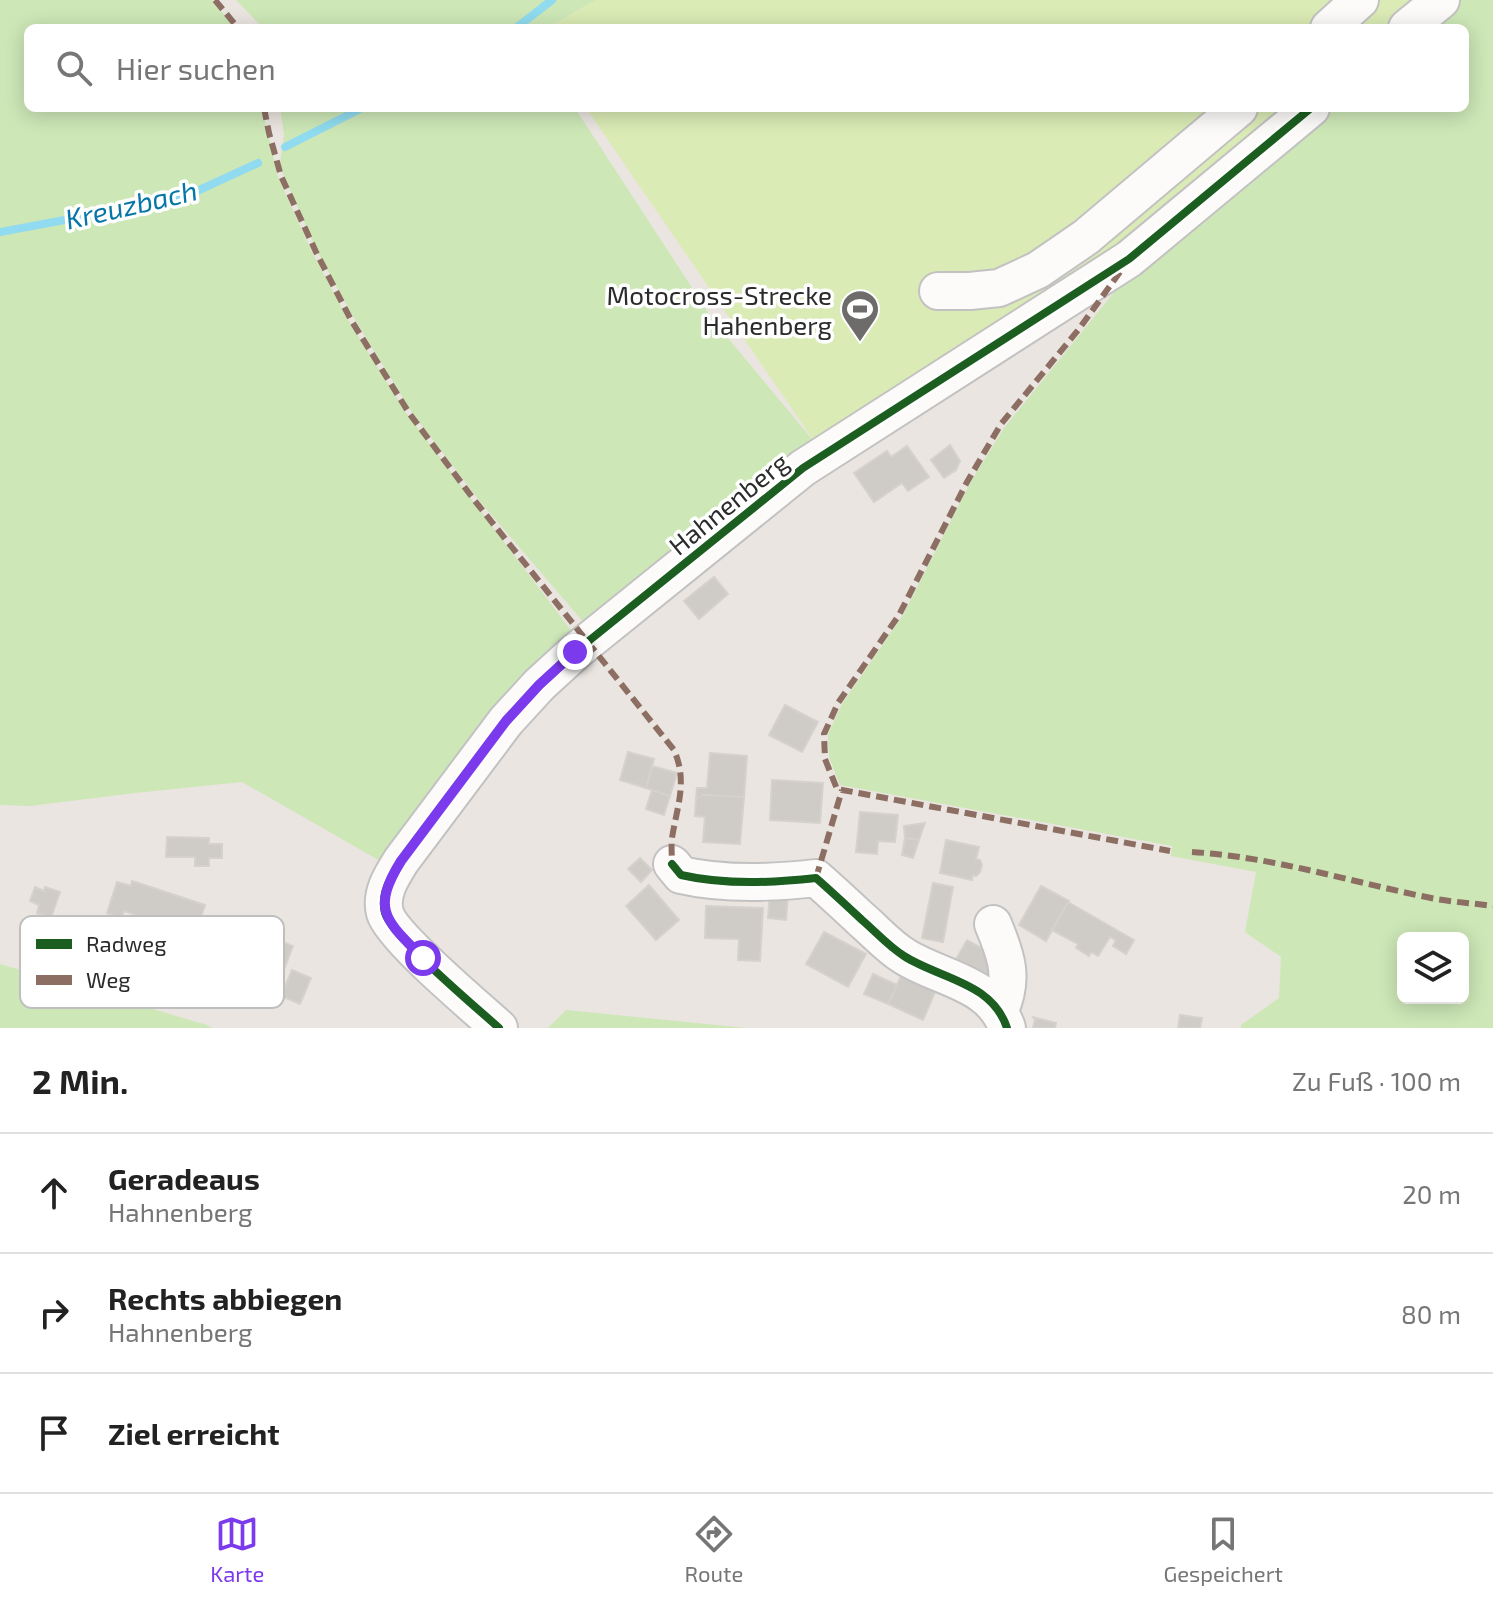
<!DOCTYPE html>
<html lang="de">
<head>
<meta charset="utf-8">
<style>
	:root { --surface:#fff; --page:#f6f6f6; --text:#222; --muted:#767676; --line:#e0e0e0; --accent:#7c3aed }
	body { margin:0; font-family:"Exo 2",sans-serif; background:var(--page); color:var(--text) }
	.controls { position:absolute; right:24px; bottom:24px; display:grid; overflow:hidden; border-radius:12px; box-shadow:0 4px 20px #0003 }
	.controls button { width:72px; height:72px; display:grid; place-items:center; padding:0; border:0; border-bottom:2px solid var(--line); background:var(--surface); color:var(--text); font:40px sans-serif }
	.stop { position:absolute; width:24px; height:24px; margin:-18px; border:6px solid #7c3aed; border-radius:50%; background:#fff }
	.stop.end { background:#7c3aed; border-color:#fff; box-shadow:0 2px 8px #0008 }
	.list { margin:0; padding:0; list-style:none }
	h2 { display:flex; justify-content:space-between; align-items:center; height:104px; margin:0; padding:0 32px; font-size:34px }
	h2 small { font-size:26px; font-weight:400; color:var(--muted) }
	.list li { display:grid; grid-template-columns:52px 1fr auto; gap:24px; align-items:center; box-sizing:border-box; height:120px; padding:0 32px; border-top:2px solid var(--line) }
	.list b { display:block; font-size:30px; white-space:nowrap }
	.list p { margin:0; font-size:26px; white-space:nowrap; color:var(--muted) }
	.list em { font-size:26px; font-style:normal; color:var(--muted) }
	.icon { flex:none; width:44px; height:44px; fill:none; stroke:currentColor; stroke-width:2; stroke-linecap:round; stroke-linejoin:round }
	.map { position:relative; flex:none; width:1493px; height:1028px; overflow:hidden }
	.search { position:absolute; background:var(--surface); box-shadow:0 4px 20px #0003; left:24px; right:24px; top:24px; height:88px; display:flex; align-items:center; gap:20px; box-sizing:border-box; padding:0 28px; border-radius:12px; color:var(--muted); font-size:30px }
	.sheet { height:464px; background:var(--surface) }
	nav { display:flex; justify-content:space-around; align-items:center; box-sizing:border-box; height:112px; border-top:2px solid var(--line); background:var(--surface); font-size:22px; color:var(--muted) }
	nav a { display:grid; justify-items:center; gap:4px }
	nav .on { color:var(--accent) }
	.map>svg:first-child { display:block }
	.green { fill:#cde7b7; fill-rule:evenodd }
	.pitch { fill:#daebb5 }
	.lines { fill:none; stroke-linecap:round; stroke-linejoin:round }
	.stream { stroke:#90dbef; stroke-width:8 }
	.building { fill:#cfcbc7; stroke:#d5d1cc; stroke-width:2 }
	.minor-casing { stroke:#c3c2c2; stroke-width:40 }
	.minor { stroke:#fcfbfa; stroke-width:36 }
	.quiet { stroke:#8d6e63; stroke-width:6; stroke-dasharray:12 6; stroke-linecap:butt }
	.cycleway-casing { stroke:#fff; stroke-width:13 }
	.cycleway { stroke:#1b5e20; stroke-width:8 }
	.route { stroke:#7c3aed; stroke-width:10 }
	.labels { text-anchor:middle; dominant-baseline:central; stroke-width:7; stroke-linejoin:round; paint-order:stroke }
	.poi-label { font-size:26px; fill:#2b2b2b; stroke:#fff; text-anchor:end }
	.street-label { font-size:26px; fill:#2b2b2b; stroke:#fff }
	.water-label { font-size:28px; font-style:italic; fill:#0576a6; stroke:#fff }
	.key { fill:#fff; stroke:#bfbfbf; stroke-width:2 }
	.key-label { font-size:22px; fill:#2b2b2b }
</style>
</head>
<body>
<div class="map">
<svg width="1493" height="1028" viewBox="0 0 1493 1028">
	<rect width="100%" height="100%" fill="#eae5e0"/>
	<!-- green -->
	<path class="green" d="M0,0H212L235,28H28V108H262L278,177L312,252L348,320L407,414L573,633L382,862L242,782L135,793L30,806L0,805Z
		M236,0H596L547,28H263Z
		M1459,0H1493V1028H1241V1025L1279,998L1281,957L1245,932L1256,872L1171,856L1172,846L840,785L829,757L828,734L842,704L903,615L969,485L1004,428L1137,264L1330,108H1465V28H1425ZM1403,938H1463V998H1403Z
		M280,108H575L713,320L816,444L585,624L478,499L411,411L354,318L317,251L283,174L280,163L284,134Z
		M0,964L207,1025L212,1028H0Z
		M566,1010L746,1028H548Z"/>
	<!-- pitch -->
	<path class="pitch" d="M596,0H1417L1383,28H547Z
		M586,108H1287L1128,242L816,444Z"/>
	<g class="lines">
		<!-- stream -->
		<path class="stream" d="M516,28L552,0
			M285,147L362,108
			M0,232L182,198L258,163"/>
	</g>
	<!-- building -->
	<path class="building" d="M950,445L960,461L956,470L944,478L931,460Z
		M907,446L929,477L908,491L902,483L874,502L854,473L887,451L891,457Z
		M714,577L728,594L699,619L684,601Z
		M785,705L818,722L802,752L769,735Z
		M628,752L654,759L646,788L620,780Z
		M710,753L747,756L744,797L703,795L696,799L697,788H707Z
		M652,766L677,773L670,796L646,788Z
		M772,780L823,783L820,823L770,820Z
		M652,790L670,796L664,815L646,809Z
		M703,795L744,797L740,844L703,842L705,817L695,816L696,799Z
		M860,812L898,815L895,842L878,841L877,854L856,852Z
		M925,823L919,840L905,838L904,826Z
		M167,837L209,838V844H222V858H209V866H195V857H166Z
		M905,838L919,840L913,858L902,855Z
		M946,840L979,847L976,859L980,860L982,865L980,872L976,876L973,875L972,880L940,873Z
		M640,858L652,870L641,882L628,869Z
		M132,881L205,905L195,935L124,911L122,918L107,913L117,882L131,886Z
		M933,883L953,887L943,942L922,938Z
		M649,885L679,920L656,940L626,906Z
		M1041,886L1069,901L1046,941L1019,925Z
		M35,887L44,891L45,887L60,892L51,918L37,913L39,905L30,901Z
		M770,893L788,895L786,920L768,918Z
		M1068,902L1134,940L1126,954L1113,946L1116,940L1110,937L1098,956L1091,952L1089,956L1076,948L1078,944L1052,930Z
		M706,906L763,908L760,961L738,960L739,939L705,938Z
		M222,916L281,938L280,941L293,946L285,967L250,954L248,962L210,947Z
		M824,932L866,954L848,987L806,964Z
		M967,940L999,958L987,978L955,961Z
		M292,970L311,978L300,1004L281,996Z
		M873,974L897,985L888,1004L864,994Z
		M901,976L935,992L923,1020L888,1004Z
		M1180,1015L1202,1018L1200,1028H1178Z
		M1032,1017L1056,1023L1055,1028H1033L1035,1019Z"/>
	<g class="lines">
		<!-- minor casing -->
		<g class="minor-casing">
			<path id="minor" d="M1329,28L1360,0
				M1407,28L1441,0
				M938,291H970L999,288L1038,270L1086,237L1239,108
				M672,864L681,875C724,885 772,883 816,878C832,892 847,906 862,920C876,932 888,946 904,956C940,979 992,982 1007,1028
				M993,924C1006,955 1015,979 999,1012
				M499,1028C476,1007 392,937 385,913C380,894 391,877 401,861L506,721L539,685L575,652L803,468L1129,259L1311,108"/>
		</g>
		<!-- minor -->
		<use href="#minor" class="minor"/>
		<!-- quiet -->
		<path class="quiet" d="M215,0L238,28
			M264,108L269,133L281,176L316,252L351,320L409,413L475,501L674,750C688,782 677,806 672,838C671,847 672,855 672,864
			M1120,272L1079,329L1001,424L967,482L899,615L838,703L824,734L825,759L837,789L1170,851
			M1192,852C1274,857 1351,882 1431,898C1451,902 1472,903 1493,906
			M816,878L842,790"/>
		<!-- cycleway casing -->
		<g class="cycleway-casing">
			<path id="cycleway" d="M672,864L681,875C724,885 772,883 816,878C832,892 847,906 862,920C876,932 888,946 904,956C940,979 992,982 1007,1028
				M499,1028C476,1007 392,937 385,913C380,894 391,877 401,861L506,721L539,685L575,652L803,468L1129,259L1311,108"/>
		</g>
		<!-- cycleway -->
		<use href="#cycleway" class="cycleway"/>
	</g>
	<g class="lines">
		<!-- route -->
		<path class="route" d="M423,958C387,921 370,911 401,861L506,721L539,685L575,652"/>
	</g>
	<!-- icons -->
	<defs>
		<g id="stadium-pin" transform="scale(2)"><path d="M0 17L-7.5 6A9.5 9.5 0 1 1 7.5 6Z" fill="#6e6c6a" stroke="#fff"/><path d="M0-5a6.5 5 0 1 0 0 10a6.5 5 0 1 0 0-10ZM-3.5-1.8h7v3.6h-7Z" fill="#fff"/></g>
	</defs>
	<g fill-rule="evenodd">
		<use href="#stadium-pin" x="860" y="309"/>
	</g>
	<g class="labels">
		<!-- poi labels -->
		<g class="poi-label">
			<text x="832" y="294">Motocross-Strecke<tspan x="832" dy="30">Hahenberg</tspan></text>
		</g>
		<!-- street labels -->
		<g class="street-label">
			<text transform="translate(728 503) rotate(-39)">Hahnenberg</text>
		</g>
		<!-- water labels -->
		<g class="water-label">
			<text transform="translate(131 204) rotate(-13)">Kreuzbach</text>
		</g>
	</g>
	<!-- legend -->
	<rect x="20" y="916" width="264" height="92" rx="12" class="key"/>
	<rect x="36" y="939" width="36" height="10" fill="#1b5e20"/>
	<rect x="36" y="975" width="36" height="10" fill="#8d6e63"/>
	<g class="key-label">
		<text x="86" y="952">Radweg</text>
		<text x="86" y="988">Weg</text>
	</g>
</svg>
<div class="controls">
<button><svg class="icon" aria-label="layers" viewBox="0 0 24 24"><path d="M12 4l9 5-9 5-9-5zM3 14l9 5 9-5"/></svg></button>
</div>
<div class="stop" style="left:423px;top:958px"></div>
<div class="stop end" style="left:575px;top:652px"></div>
<div class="search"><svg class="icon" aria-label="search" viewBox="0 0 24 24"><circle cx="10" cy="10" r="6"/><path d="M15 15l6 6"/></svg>Hier suchen</div>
</div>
<section class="sheet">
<h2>2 Min.<small>Zu Fuß · 100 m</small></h2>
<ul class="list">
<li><svg class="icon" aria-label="ahead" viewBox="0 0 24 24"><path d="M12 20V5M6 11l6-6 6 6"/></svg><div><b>Geradeaus</b><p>Hahnenberg</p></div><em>20 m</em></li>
<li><svg class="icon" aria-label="right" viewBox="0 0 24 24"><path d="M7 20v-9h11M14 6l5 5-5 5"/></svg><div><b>Rechts abbiegen</b><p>Hahnenberg</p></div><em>80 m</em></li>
<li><svg class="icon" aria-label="arrive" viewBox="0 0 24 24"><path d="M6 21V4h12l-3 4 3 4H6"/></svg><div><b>Ziel erreicht</b></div></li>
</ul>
</section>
<nav>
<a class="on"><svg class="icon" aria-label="map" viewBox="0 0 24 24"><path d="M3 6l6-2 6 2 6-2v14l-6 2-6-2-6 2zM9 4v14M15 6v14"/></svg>Karte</a>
<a><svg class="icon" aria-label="directions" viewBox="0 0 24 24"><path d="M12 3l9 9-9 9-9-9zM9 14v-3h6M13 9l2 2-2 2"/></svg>Route</a>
<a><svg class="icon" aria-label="saved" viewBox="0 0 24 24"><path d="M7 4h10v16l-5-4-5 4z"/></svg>Gespeichert</a>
</nav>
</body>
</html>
